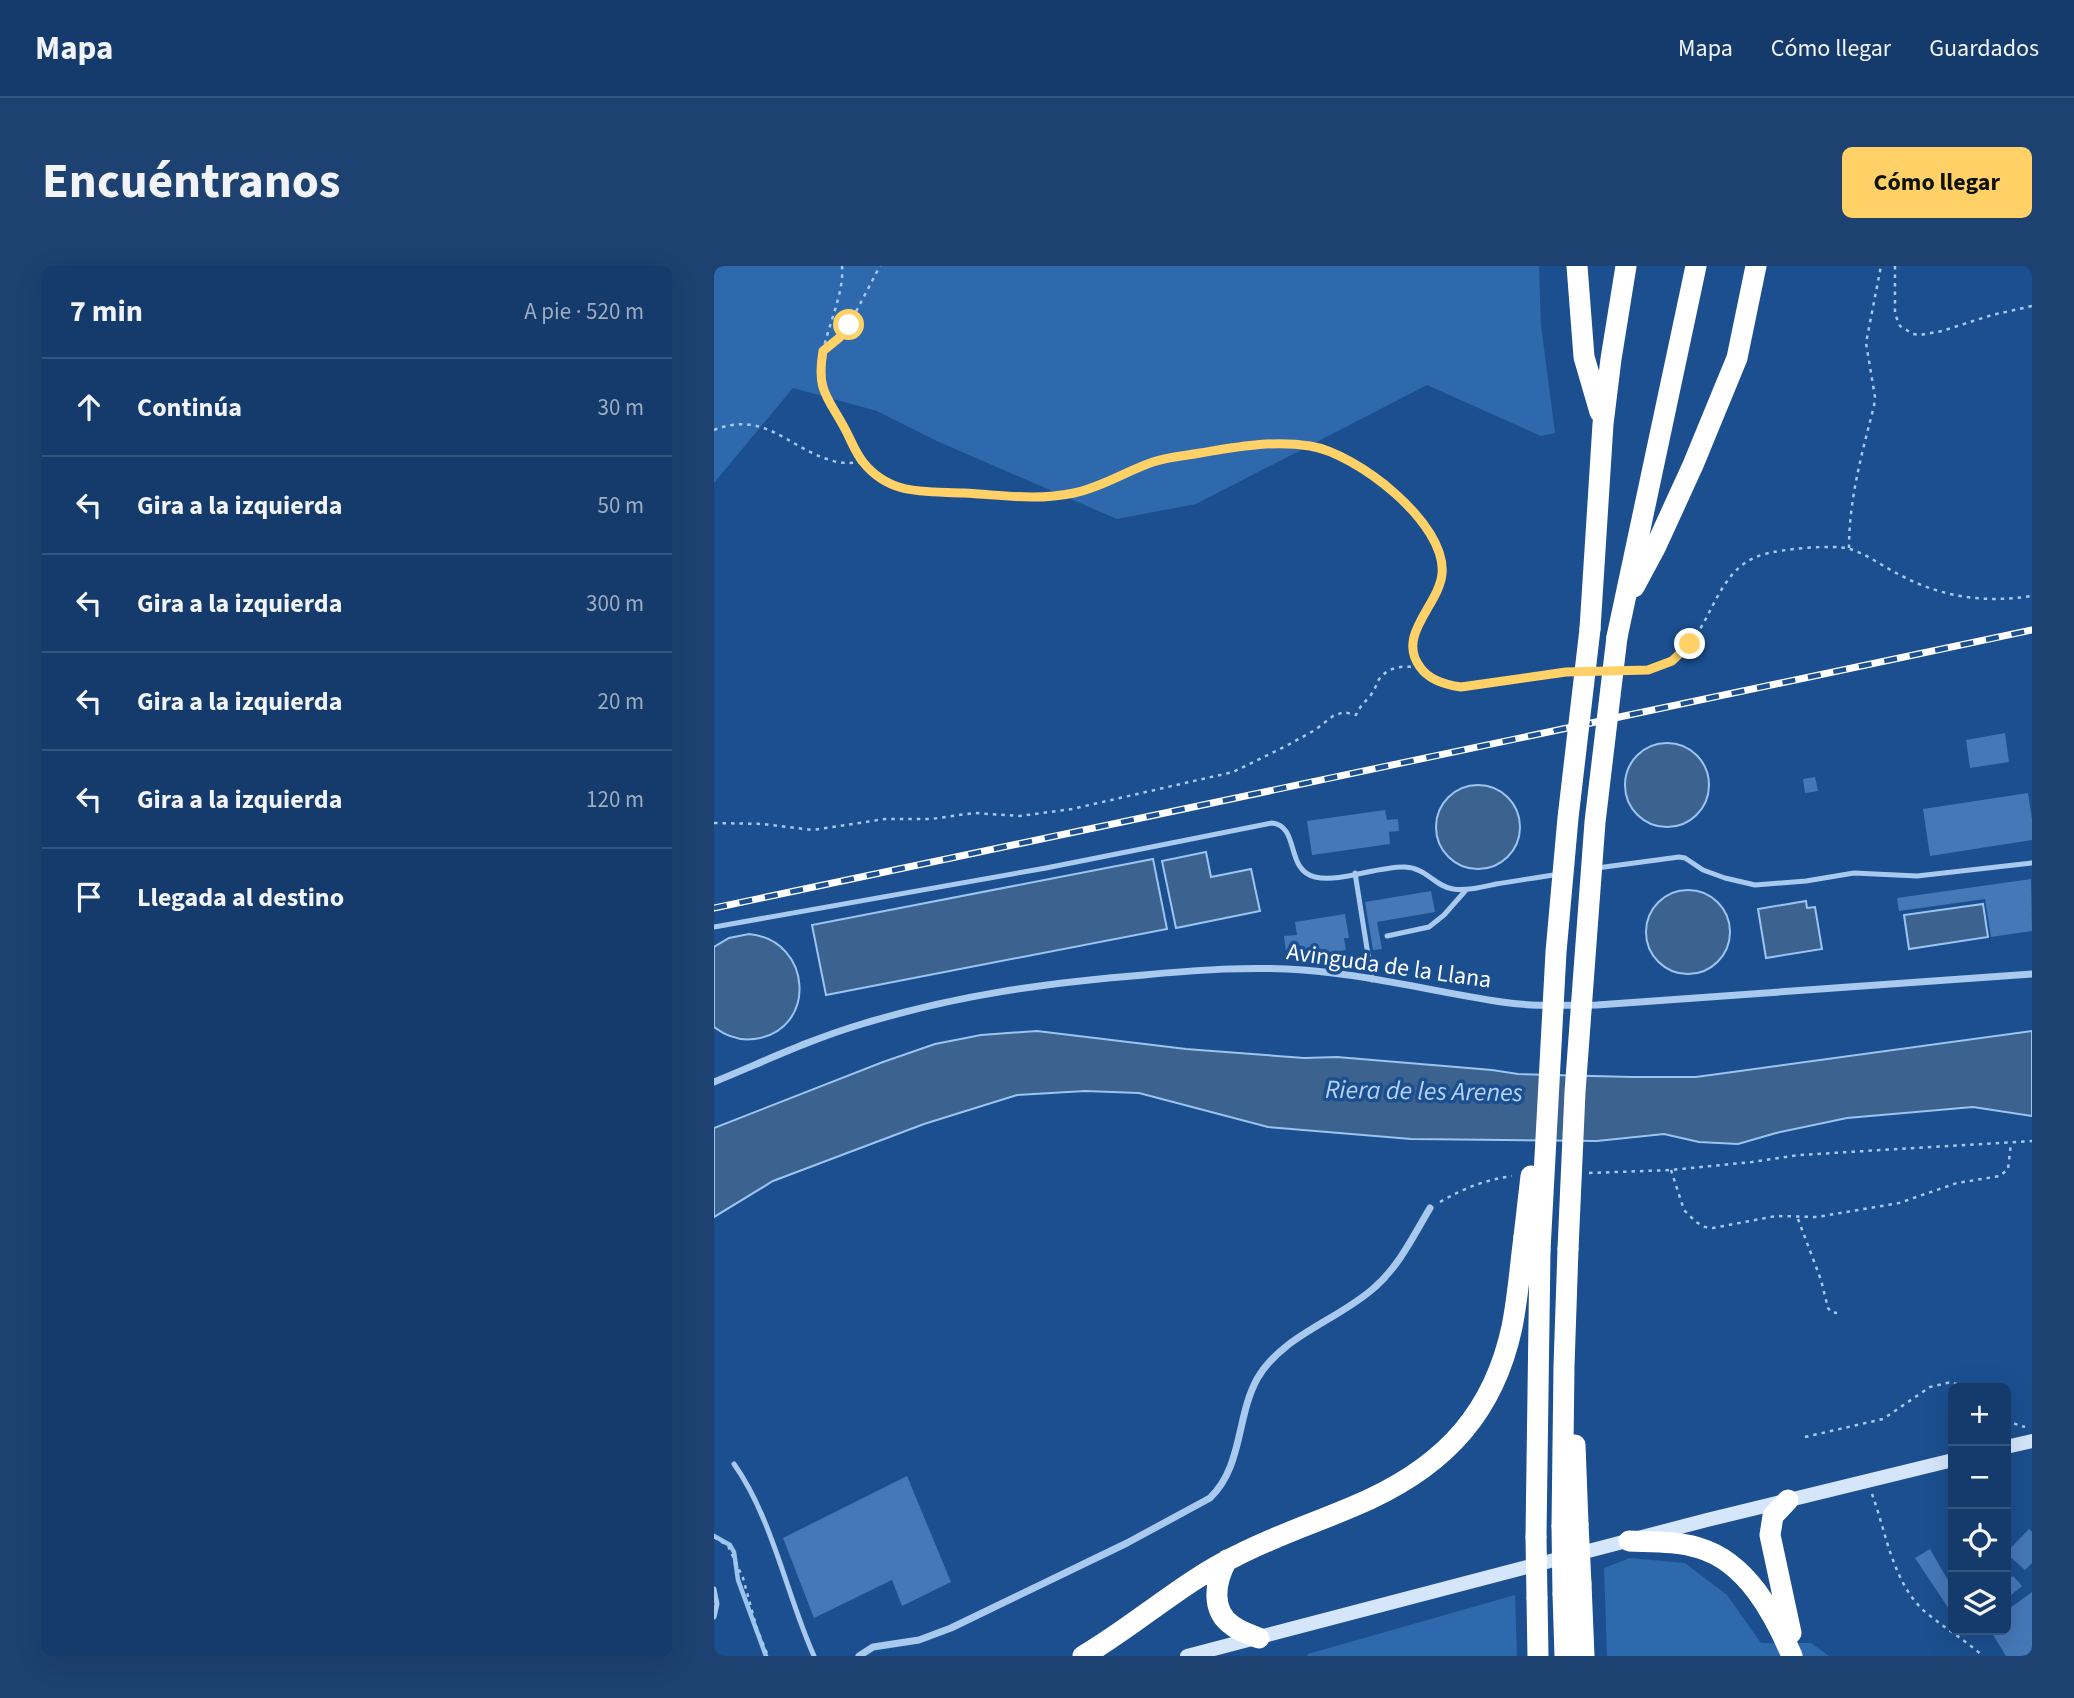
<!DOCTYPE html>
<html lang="es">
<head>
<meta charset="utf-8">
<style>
	:root { --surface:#143b6b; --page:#1d4271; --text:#f1f3f6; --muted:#9dadc1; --line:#33557e; --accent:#ffd166 }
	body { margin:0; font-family:"Source Sans 3",sans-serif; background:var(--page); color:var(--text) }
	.controls { position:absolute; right:21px; bottom:21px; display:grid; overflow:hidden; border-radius:10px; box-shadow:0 7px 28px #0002 }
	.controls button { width:63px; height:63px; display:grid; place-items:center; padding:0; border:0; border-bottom:2px solid var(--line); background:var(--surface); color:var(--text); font:35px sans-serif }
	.stop { position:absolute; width:21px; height:21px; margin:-16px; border:5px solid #ffd166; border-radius:50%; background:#fff }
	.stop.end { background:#ffd166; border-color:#fff; box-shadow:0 2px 7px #0008 }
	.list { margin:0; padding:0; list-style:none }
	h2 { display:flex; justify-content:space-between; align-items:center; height:91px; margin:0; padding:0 28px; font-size:30px }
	h2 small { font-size:23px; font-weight:400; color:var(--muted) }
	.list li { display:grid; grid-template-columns:46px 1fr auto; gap:21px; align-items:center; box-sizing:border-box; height:98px; padding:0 28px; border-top:2px solid var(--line) }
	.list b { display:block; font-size:26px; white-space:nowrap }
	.list em { font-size:23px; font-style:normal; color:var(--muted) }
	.icon { flex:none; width:38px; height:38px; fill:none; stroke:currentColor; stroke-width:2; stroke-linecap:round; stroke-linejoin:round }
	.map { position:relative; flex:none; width:1318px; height:1390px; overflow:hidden; border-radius:10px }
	header { display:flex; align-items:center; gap:42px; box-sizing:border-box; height:98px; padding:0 35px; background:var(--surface); border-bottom:2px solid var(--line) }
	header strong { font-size:33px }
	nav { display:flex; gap:38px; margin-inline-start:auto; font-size:24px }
	.intro { display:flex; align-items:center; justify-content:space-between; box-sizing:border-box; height:168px; padding:0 42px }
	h1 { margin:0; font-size:49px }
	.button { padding:18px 32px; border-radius:10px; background:var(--accent); color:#111; font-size:24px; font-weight:700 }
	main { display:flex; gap:42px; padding:0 42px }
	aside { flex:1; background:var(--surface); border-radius:10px; box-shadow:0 7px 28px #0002 }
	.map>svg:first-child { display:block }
	.green { fill:#2e69ad }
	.water { fill:#3c6290; stroke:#9cc4f0; stroke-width:2 }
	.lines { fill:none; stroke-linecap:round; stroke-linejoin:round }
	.stream { stroke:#9cc4f0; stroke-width:4.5 }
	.building { fill:#4478b7 }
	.path { stroke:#a9c9ee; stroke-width:2.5; stroke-dasharray:3.5 5; stroke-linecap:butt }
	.service { stroke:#a9c9ee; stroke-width:5 }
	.minor { stroke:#a9c9ee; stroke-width:7 }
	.secondary { stroke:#d6e6fa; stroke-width:14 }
	.motorway { stroke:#fff; stroke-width:21 }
	.rail-casing { stroke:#fff; stroke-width:7 }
	.rail { stroke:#1b4f8f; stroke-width:4.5; stroke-dasharray:13; stroke-linecap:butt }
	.motorway-bridge { stroke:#fff; stroke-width:21 }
	.route { stroke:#ffd166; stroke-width:9 }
	.labels { text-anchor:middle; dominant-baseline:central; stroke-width:7; stroke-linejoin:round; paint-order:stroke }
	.street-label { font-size:24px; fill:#fff; stroke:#1b4f8f }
	.water-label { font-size:26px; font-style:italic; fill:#b5d3f5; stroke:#1b4f8f }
</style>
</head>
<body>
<header>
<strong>Mapa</strong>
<nav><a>Mapa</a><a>Cómo llegar</a><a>Guardados</a></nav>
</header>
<div class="intro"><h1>Encuéntranos</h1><a class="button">Cómo llegar</a></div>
<main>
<aside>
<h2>7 min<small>A pie · 520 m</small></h2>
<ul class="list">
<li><svg class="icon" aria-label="ahead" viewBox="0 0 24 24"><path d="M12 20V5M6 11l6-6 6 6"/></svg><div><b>Continúa</b></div><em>30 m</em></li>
<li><svg class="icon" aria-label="left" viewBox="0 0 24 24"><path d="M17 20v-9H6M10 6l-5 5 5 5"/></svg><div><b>Gira a la izquierda</b></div><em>50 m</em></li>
<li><svg class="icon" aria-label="left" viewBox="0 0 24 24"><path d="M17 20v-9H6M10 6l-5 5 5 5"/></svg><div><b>Gira a la izquierda</b></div><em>300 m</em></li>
<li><svg class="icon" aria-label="left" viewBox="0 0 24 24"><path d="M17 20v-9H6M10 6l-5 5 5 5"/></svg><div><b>Gira a la izquierda</b></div><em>20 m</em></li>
<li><svg class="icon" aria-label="left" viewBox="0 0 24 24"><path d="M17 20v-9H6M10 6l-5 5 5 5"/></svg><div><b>Gira a la izquierda</b></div><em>120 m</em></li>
<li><svg class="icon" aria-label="arrive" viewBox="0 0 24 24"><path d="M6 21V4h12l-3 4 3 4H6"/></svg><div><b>Llegada al destino</b></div></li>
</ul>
</aside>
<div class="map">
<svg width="1318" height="1390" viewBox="0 0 1318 1390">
	<rect width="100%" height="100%" fill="#1b4f8f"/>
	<!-- green -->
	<path class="green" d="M0,0H825L827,59L841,167L827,170L713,119L482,238L403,253L225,176L163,145L79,122L0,217Z
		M916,1292L971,1297L1013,1329L1047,1377H1097L1115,1390H893L890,1302Z
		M801,1329L803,1390H593L594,1388Z"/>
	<!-- water -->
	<path class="water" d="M911 519a42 42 0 1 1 84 0a42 42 0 1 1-84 0Z
		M722 561a42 42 0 1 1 84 0a42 42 0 1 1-84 0Z
		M492,586L497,611L537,603L546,645L462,662L448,595Z
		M439,593L453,663L112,729L98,659Z
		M932 666a42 42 0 1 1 84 0a42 42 0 1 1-84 0Z
		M1092,635L1093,642L1101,641L1108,683L1052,692L1044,643Z
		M1269,638L1274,671L1195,683L1190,649Z
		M35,668C99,674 104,765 40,773C25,775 12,770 0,761V681L15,672Z
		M323,765L472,783L590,792L623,791L778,804L804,808L918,811H982L1318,765V850L1259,841L1133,852L1062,867L1024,878L985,876L950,868L883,875L697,873L554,861L425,827L371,825L303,829L210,858L59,915L0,951V862L169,796L221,778L267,769Z"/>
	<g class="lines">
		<!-- stream -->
		<path class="stream" d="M0,1270L16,1279L20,1286L24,1314L52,1390"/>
	</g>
	<!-- building -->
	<path class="building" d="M1291,467L1295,496L1256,502L1252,474Z
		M1101,511L1104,525L1091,527L1089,513Z
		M1314,527L1318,553V574L1216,590L1209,543Z
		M671,544L673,554L684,553L685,565L675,566L676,578L598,589L593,555Z
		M1317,613L1318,665L1277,671L1271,633L1185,645L1183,632Z
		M717,625L721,646L663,656L668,683L659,684L651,636Z
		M631,648L635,672H630L632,684L604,688L603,682L572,686L570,670L583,669L581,656Z
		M193,1210L237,1316L188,1340L178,1314L100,1352L69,1272Z
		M1315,1263L1318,1266V1297L1311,1304L1292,1287Z
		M1216,1283L1239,1323V1349L1201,1292Z
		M1299,1310L1308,1320L1292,1333V1316Z
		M1318,1326V1390H1292L1276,1364H1292V1345Z"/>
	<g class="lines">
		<!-- path -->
		<path class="path" d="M128,0C131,27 111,66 107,95C104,121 116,138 129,159C148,192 157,220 200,224C220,225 239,225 258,227C287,230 314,234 343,230C360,227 378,223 394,216C409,210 422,202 437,197C454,191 472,190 489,187C541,178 591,169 639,196C670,213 723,260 728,297C731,332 681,366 706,401C715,414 732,419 747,421L852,406
			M1181,0V48L1186,60L1199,68L1206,69L1228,65L1278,49L1318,40
			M110,84L125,72L135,59L166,0
			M0,164C50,144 73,181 116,194C127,198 138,197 149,196
			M1135,282C1135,233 1148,187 1160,140L1161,131L1152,77L1167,0
			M918,405C1005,402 985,305 1051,288C1068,283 1121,278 1136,283C1155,289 1171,302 1188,310C1230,332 1272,337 1318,330
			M0,557L49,558L99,564L171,553H217L260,547L306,550L358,543L519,506L572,480L601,464L619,450L630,446L642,449C646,440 650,437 656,430C660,425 662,420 664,415C673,400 691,399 706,402
			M957,904L970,944L982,956L991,961L999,962L1062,950L1103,951L1185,937L1243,917L1286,910L1294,903L1297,877
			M875,907L957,904L1038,896L1085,889L1318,875
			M726,936C750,922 771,914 798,910
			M1084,953L1107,1014L1114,1042L1117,1046L1123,1047
			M1292,1155L1311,1161
			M1091,1171L1169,1153L1216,1121L1237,1116L1253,1122
			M1158,1228C1172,1266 1178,1313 1208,1343C1227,1360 1250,1373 1269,1390
			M0,1271L14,1280L29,1312L43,1363L54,1390"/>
		<!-- service -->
		<path class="service" d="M883,602L965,591L971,592L989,604L1011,612L1041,619L1092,615L1140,607L1203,610L1318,597
			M641,607L658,714
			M0,661L332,602L558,557C586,560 571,604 601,611C626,617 664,600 691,601C713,602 720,620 739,623C753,625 768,621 782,618C803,615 824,611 846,608
			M673,670L715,661L730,649L752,624
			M20,1198C58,1251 73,1330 100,1390
			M0,1323L3,1338L0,1351"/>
		<!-- minor -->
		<path class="minor" d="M0,816C49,796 97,773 148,758C243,729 331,717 430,709C482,704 536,700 589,704C656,709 721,726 788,736C819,741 851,739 883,739L1318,708
			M145,1390L159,1381L205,1374L237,1362L413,1277L496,1232C529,1200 522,1152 543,1113C568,1069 625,1054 661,1021C685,1000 700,969 716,942"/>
		<!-- secondary -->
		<path class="secondary" d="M1292,1181L1318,1175
			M473,1390L993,1254L1239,1194"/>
		<!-- motorway -->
		<path class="motorway" d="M863,0L870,91L886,146
			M920,321L942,280L979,199L1023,92L1042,0
			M876,363L889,158L897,93L912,0
			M903,371L982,0
			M861,1179L864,1258
			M1074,1234L1059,1250L1056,1269L1077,1367
			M848,1260L850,1100L854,983
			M822,1271L826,984
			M915,1275C938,1276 963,1275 985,1282C1033,1296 1060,1348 1078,1390
			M513,1294C501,1315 496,1345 519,1360C527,1366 537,1369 545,1372
			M867,1318L870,1390
			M849,1328L851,1390
			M823,1332L824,1390
			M369,1390C422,1359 468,1316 524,1289C567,1267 613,1253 656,1233C733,1197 780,1145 798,1061C804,1031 806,1001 810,971"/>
		<!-- rail casing -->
		<g class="rail-casing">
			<path id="rail" d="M0,642L1318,364"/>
		</g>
		<!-- rail -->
		<use href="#rail" class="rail"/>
		<!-- motorway-bridge -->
		<path class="motorway-bridge" d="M810,971L817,910
			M854,983L861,826L881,556L903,371
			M826,984L842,686L854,552L876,363
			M864,1258L867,1318
			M848,1260L849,1328
			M822,1271L823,1332"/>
	</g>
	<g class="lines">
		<!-- route -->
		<path class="route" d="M135,59L125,72L109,85C102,125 114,131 131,163C137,174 141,186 149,196C176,230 211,225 250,227C289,229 321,235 360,227C389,221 412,205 439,196C454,191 470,190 486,187C523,181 558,174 596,180C642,187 733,257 728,308C725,339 682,369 706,401C715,414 732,419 747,421L852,406L934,404L958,395L976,378"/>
	</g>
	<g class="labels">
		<!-- street labels -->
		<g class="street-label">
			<text transform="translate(675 700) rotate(8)">Avinguda de la Llana</text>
		</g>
		<!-- water labels -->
		<g class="water-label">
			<text transform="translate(710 825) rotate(1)">Riera de les Arenes</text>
		</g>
	</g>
</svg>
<div class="controls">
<button>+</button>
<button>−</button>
<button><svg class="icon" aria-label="locate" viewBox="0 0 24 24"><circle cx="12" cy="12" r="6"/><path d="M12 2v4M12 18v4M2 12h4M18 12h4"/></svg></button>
<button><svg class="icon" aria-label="layers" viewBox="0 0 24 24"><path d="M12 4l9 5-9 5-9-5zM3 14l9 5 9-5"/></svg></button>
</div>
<div class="stop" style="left:135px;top:59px"></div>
<div class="stop end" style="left:976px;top:378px"></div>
</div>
</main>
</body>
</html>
